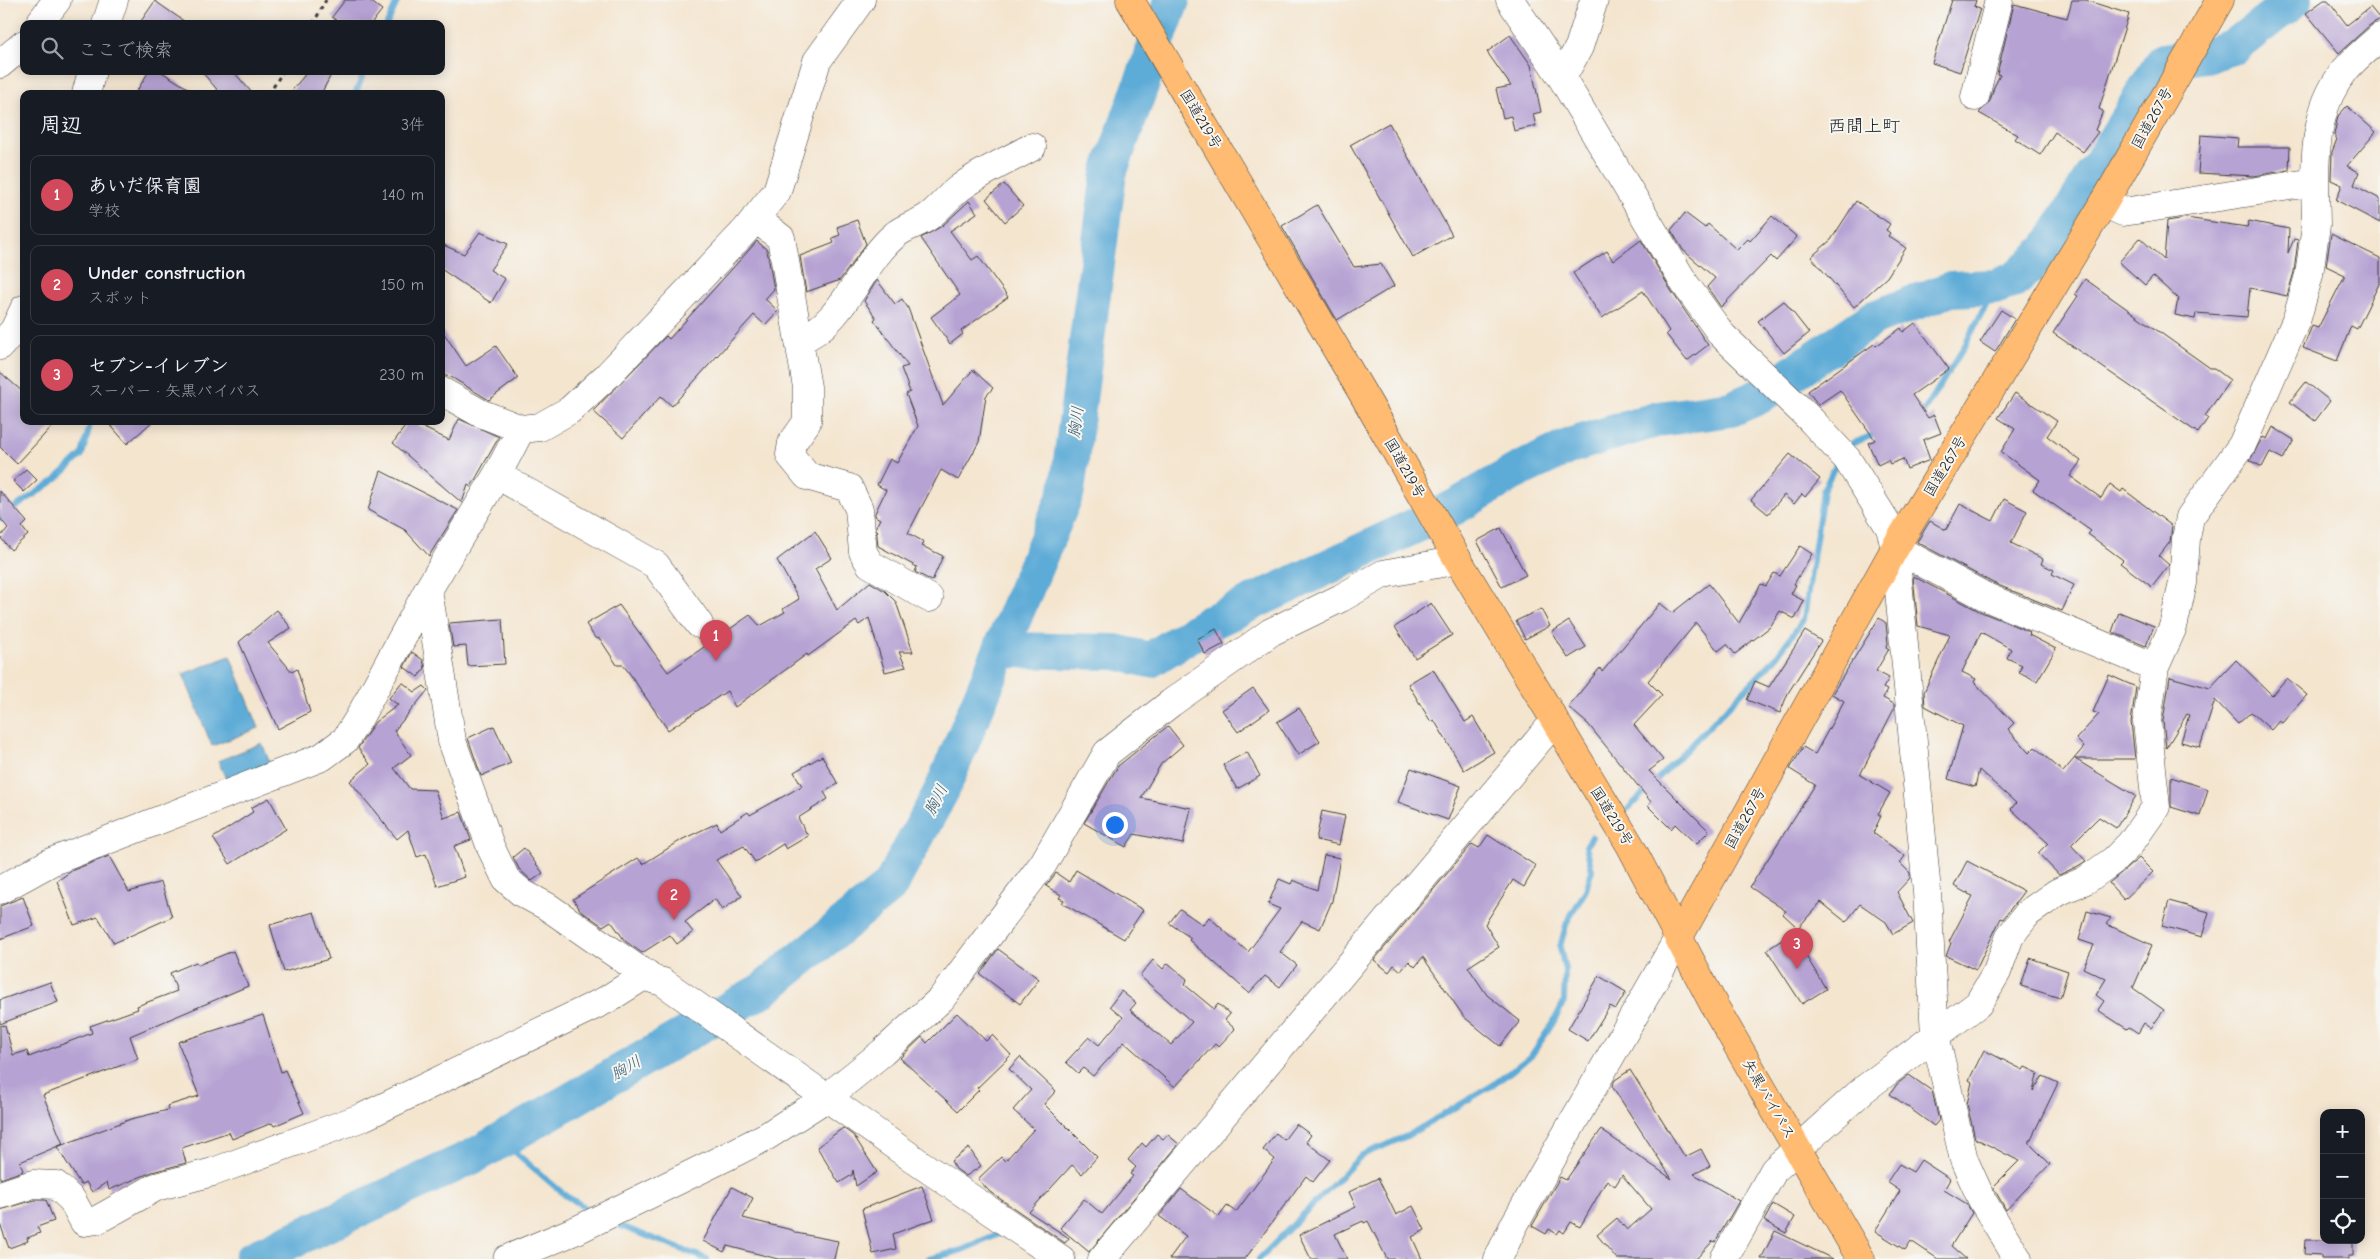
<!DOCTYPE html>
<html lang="ja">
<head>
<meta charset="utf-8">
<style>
	:root { --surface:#171b24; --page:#20242c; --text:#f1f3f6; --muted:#9ea1a6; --line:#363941; --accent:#d1495b }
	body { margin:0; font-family:"Comic Neue","Klee One",sans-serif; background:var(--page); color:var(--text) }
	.controls { position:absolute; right:15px; bottom:15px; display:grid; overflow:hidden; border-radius:10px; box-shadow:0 2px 12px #0003 }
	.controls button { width:45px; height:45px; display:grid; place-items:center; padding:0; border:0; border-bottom:1px solid var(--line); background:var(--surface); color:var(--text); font:25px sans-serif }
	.you { position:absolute; left:1114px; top:824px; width:18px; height:18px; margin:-12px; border:4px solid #fff; border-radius:50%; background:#1a73e8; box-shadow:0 0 0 8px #1a73e833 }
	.badge { display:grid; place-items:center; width:32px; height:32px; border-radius:50%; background:var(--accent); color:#fff; font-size:16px; font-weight:700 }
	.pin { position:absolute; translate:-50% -41px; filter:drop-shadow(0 1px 2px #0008) }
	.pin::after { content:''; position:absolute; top:26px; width:18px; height:15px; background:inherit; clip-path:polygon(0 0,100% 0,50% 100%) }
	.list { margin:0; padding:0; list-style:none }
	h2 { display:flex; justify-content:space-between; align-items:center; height:65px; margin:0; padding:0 20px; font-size:21px }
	h2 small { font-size:16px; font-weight:400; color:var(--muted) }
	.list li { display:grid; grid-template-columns:32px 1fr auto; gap:15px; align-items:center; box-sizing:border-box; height:80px; margin:0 10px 10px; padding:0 10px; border:1px solid var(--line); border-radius:10px }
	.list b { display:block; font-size:19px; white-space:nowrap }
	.list p { margin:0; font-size:16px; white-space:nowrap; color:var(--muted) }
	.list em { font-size:16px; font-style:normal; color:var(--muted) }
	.icon { flex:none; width:28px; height:28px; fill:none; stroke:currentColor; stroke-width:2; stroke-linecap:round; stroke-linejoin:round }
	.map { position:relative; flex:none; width:2380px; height:1259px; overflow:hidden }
	.search { position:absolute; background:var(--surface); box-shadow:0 2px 12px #0003; left:20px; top:20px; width:425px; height:55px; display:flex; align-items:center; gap:12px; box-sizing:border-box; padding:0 18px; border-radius:10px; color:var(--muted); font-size:19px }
	.panel { position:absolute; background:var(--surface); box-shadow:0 2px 12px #0003; left:20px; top:90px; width:425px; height:335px; border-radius:10px }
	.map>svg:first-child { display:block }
	.water { fill:#5dabd7; stroke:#3c647a }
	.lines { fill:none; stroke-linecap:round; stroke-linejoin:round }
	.stream { stroke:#5dabd7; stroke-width:6 }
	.river { stroke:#5dabd7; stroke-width:36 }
	.building { fill:#b6a2d3 }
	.minor-casing { stroke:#3c3a37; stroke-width:29 }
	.highway-casing { stroke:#3c3a37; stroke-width:29 }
	.path { stroke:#3c3a37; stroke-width:3; stroke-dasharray:4 4; stroke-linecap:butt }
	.minor { stroke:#fff; stroke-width:28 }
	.highway { stroke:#ffbb71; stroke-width:28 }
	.labels { text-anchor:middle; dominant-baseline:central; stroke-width:4; stroke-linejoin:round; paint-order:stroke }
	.street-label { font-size:15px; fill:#1c1c1c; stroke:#f6f6f2 }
	.water-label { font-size:16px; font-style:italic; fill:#395c70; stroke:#f6f6f2 }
	.quarter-label { font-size:18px; fill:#1c1c1c; stroke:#f6f6f2 }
</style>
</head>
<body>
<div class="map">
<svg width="2380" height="1259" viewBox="0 0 2380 1259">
	<rect width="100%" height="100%" fill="#f6f6f2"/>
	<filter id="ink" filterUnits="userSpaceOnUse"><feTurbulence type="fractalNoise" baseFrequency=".02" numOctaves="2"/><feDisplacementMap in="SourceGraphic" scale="10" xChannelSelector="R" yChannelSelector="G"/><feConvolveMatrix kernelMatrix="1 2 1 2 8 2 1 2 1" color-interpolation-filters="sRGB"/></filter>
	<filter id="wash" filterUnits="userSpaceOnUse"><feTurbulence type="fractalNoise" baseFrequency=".0096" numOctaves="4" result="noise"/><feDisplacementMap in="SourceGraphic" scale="20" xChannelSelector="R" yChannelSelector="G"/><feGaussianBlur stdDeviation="1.12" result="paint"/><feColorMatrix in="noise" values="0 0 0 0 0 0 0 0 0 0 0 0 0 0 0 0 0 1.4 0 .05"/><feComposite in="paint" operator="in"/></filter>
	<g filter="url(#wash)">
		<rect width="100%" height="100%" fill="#f4e5cf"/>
		<!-- water -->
		<path class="water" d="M230,656L259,728L212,746L183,674Z
			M262,743L271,766L228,783L218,761Z"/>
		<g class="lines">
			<!-- stream -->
			<path class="stream" d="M387,24L398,0
				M355,94L365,71
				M1916,414L1924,411L1963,349L1995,287
				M1847,448L1851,444L1878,433
				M0,518L55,480L82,455L91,421
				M1629,808L1774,660L1804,619L1823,491L1838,460
				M501,1140L566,1196L595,1213
				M610,1222L707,1259
				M929,1259L962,1250L1002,1233L1005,1235
				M1259,1259L1362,1155L1407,1136L1493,1085L1531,1056L1553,1023L1564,1002L1565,970L1560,947L1567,922L1586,890L1592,870L1586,846L1592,837"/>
			<!-- river -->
			<path class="river" d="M1001,650L1115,652L1150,660L1209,623L1455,507L1515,472L1572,445L1659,419L1731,409L1758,397L1874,318L1951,289L1995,287L2016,279L2047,250L2163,61L2206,55L2235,46L2294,0
				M252,1259L476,1155L764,989L890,886L942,790L1067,491L1109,173L1172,0"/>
		</g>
		<g id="blocks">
			<!-- building -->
			<path class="building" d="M345,0H369L382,10L371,24H341L332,17Z
				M1952,0H1976L1974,7L1980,9L1960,72L1932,63Z
				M2072,0H2085L2129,14L2099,109L2103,111L2095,130L2098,132L2083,152L2055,132L2040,155L2015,139L2018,135L1979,113L1990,101L1994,87L2000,75L1997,74L2014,4L2067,18Z
				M2324,0H2328L2347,25L2370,7L2380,19L2370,25L2339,53L2306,13Z
				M155,1L188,24H139Z
				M1510,35L1531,65L1541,112L1533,114L1536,126L1514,131L1511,116L1503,118L1496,89L1511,86L1487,52Z
				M149,71H160L197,94H135Z
				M201,71H233L253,94H221Z
				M308,71H333L321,94H289Z
				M2347,106L2376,132L2347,166L2359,172L2354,185L2380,199V223L2336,200L2342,185L2331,180L2332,152L2337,139L2334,135L2338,116Z
				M1389,123L1452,235L1413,257L1350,145Z
				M2201,135L2238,138L2237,147H2290L2289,170L2254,176L2198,173Z
				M1004,184L1023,206L1005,222L986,199Z
				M969,201L977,213L950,231L972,260L978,256L1008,297L961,331L963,334L950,344L931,317L960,295L921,238L942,226Z
				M1856,201L1890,224L1886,230L1890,233L1888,236L1906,248L1887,277L1854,307L1811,257L1831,240Z
				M1317,205L1354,267L1381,264L1394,286L1337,320L1282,226Z
				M1685,213L1705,228L1708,224L1737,250L1748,239L1750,241L1772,216L1797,237L1776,261L1771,256L1721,307L1707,287L1715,278L1683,250L1671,230Z
				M2186,218L2247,227L2249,221L2289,229L2288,253L2294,239L2298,240L2294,272L2287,296L2250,288L2247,317L2196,313L2195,319L2175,315L2178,299L2153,276L2145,285L2119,262L2140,238L2164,260L2167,221Z
				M857,220L866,244L840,280L806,292L800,256L834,243L832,238L840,235L837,227Z
				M480,232L508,244L490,270L505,279L491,303L441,269V244L464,254Z
				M2331,234L2380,258V282L2357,329L2351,326L2337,361L2303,348L2312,326L2318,328L2345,275L2326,266Z
				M1641,240L1672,292L1708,345L1687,361L1666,334L1669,331L1643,291L1602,318L1573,273L1607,251L1613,261Z
				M757,241L767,250L774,289L765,299L778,311L765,325L754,315L672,406L661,396L623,438L593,411L666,336L669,339Z
				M2085,279L2210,368H2214L2230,380L2205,416L2208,418L2198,433L2053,333L2078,296L2075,294Z
				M877,280L895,304L902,299L908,308L943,405L973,370L993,388L986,396L979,442L958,480L941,470L908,533L924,542L922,546L943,556L932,581L915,572L917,567L878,546L876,526L880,519L875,516V513L886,490L877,485L890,459L897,463L918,426L906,394L910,392L901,368L908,366L874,320L876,318L864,301Z
				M1784,301L1809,333L1784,353L1758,321Z
				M2001,310L2015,319L1995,352L1980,342Z
				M1915,323L1949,369L1912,395L1928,418L1934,415L1941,433L1923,440L1930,460L1907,469L1903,459L1890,464L1888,460L1878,465L1868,443L1875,440L1840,390L1818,405L1808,391L1874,344L1876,346L1901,328L1903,332Z
				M441,329L466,366L496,346L518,378L489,400L451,377L441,375Z
				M0,372L24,393V421H57L17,464L0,447Z
				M2306,382L2330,401L2315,421L2290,402Z
				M2015,393L2057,421L2047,436L2081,461L2070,476L2101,498L2110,484L2121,492L2123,489L2172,526L2170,542L2159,556L2169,565L2152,587L2120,563L2123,560L2088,534L2091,531L2033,490L2040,480L2001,452L2015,429L1998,418Z
				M459,419L499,437L471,487L468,485L462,503L393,443L409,421L449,440Z
				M107,421H153L127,444Z
				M2273,427L2294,440L2283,459L2270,452L2262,467L2250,460L2263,437L2267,439Z
				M1790,454L1820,479L1805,497L1802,494L1794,504L1784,495L1768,514L1751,500Z
				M26,469L37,480L24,492L13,481Z
				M381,471L458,510L429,556L405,530L368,510Z
				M0,491L27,522L22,527L28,535L11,550L0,537L8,528L0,518Z
				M2004,499L2027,511L2011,543L2043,559L2041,564L2054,570L2052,574L2074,585L2062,611L1993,583L1917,542L1930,521L1946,530L1960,504L1993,521Z
				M1501,528L1526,575L1502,587L1477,541Z
				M815,531L832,558L815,569L837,610L870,582L885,591L896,602L913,652H899L906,667L885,672L869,618L859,625L856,621L808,656L807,654L735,707L727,691L668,730L630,674L623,665H617L600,639L595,638L586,624L619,605L668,672L750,615L760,626L785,612L783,609L799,599L777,560Z
				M1800,546L1812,554L1794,584L1796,585L1791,594L1804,601L1795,619L1780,611L1770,627L1735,654L1727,644L1718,651L1696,623L1648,681L1662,695L1634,725L1663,760L1649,771L1709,831L1696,844L1675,824L1671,829L1648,806L1651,802L1588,724L1568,707L1600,668L1602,672L1660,603L1672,613L1709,584L1739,623L1761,584L1766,586L1774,573L1780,576Z
				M1913,576L1979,611L2030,632L2029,635L2056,649L2037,681L2019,672L2022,665L2007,658L2011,649L1981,632L1962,672L1976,679L1974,682L2014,723L2008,729L2029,753L2035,747L2063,772L2084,747L2076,739L2099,714L2093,712L2109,675L2136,687L2131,722L2135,759H2075L2136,796L2116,828L2099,817L2071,845L2086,861L2078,866L2059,875L2038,853L2048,843L2011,809L2016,803L1979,770L1975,787L1948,779L1963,726L1925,706L1924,692L1950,635L1918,626Z
				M1431,603L1452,635L1415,658L1395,627Z
				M1541,609L1550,626L1525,639L1516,621Z
				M277,610L291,628L268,643L292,672L297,669L310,712L278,729L239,642Z
				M2119,612L2154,626L2146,646L2112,632Z
				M1879,618L1886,623L1888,644L1886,647L1889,649L1876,671L1889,678L1883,688L1887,690L1883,698L1894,704V709L1860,775L1890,793L1878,814L1881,816L1873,833L1905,856L1900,863L1910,873V878L1897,892L1913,923L1893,934L1886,922L1860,904L1846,922L1821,902L1798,928L1783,914L1786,911L1750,887L1815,785L1790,769L1803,747L1815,754L1844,701L1832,694Z
				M502,619L505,664L468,666L466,646L453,647L449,623Z
				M1569,621L1586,647L1568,658L1552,632Z
				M1216,629L1224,644L1205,654L1197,639Z
				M1805,631L1821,641L1788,693L1780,713L1747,700L1755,681L1769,687Z
				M412,652L423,660L425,668L418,677L404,667Z
				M2236,660L2272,695L2287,678L2307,695L2282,723L2279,721L2271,730L2251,712L2238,724L2215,700L2200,747L2181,742L2189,715L2187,714L2166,748L2163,721L2170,677L2210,688Z
				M1433,669L1465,722L1473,717L1494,752L1464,770L1434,720L1431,722L1408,684Z
				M402,682L415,692L424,686L428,690L394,731L411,755L394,768L410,789L435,790L444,818L461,812L471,840L454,846L465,877L437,886L426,854L417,857L408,830L397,839L350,781L370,764L358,748L375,722L398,705L389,698Z
				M1253,688L1269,710L1238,732L1222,710Z
				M1299,708L1320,741L1298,755L1277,722Z
				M494,726L511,763L481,776L468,738Z
				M1168,726L1183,745L1161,764L1141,798L1191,808L1183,844L1134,834L1126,847L1084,823L1118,766Z
				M1247,752L1260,776L1237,789L1223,765Z
				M822,756L838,784L824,792L828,799L798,818L808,836L786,849L783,844L755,862L744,846L716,860L742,896L722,910L715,899L685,922L693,932L677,944L670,935L642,953L625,941L611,921L603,926L581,911L573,899L638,858L643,864L683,839L717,823L720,830L748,812L750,815L802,786L794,772Z
				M1411,768L1461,786L1448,820L1398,802Z
				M2171,777L2208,789L2200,816L2171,807Z
				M269,798L286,829L230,864L213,838L253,812L251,808Z
				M1322,811L1345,816L1339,845L1316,840Z
				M1488,835L1536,866L1524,887L1513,880L1485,924L1499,947L1468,967L1487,995L1520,1021L1500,1046L1464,1017L1423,957L1415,967L1409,961L1401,971L1394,965L1389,972L1374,960L1472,844L1479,848Z
				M524,848L543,873L532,881L519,869L513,857Z
				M1324,855L1340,858L1332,901L1320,929L1302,921L1280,952L1297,965L1280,987L1265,976L1249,993L1189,940L1191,938L1169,923L1180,909L1203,925L1209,917L1248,952L1280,909L1268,904L1279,879L1291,884L1293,880L1317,890Z
				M109,856L129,892L161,882L172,917L114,943L98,917L74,925L57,881L73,870Z
				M2139,858L2153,872L2124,900L2109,883Z
				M1967,861L2024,891L2003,919L2001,918L1976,970L1946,956L1951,943L1949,942L1973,896L1968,894V892L1966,893L1954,886Z
				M1076,870L1143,910L1124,939L1062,903L1064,900L1059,898L1061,895L1046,886L1056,873L1069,882Z
				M23,897L34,926L0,939V906Z
				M2169,901L2209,912L2202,937L2162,926Z
				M2087,911L2111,918L2106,924L2152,945L2133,988L2164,1010L2151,1028L2144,1023L2138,1033L2129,1027L2127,1029L2098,1010L2104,1001L2096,995L2106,979L2083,968L2094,945L2079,940Z
				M314,912L329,959L284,972L270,925Z
				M1792,933L1826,989L1802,1004L1767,950Z
				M998,949L1039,979L1020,1004L980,974Z
				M233,951L248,986L130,1036L138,1059L43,1095L63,1144L20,1162L23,1171L0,1179V1026L5,1025L13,1055L27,1051L29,1057L92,1033L90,1026L138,1009L137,1006L177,991L170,973L196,962L198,965Z
				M2030,958L2068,971L2060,998L2021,986Z
				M1153,960L1163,969L1168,963L1187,979L1185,985L1208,1004L1214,1009L1218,1004L1230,1014L1225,1020L1235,1029L1218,1047L1215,1044L1175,1087L1124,1042L1093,1076L1083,1068L1078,1073L1066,1062L1089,1037L1099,1045L1123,1017L1110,1006L1121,991L1136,1003L1130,1010L1171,1045L1192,1022L1140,976Z
				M1599,976L1626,992L1616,1009L1610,1006L1588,1041L1568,1029Z
				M50,982L58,1002L0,1024V1000Z
				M957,1013L986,1041L992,1035L1011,1055L977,1088L979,1090L958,1111L900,1058L922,1037L927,1043Z
				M263,1015L281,1072L285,1070L304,1113L274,1126L272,1123L232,1139L229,1132L182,1148L186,1163L152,1172L109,1190L107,1182L92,1192L86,1182L81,1185L57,1147L131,1119L168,1110L167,1106L199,1096L178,1042Z
				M1984,1050L2023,1070L2025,1067L2038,1073L2033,1091L2043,1076L2058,1083L2029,1143L2050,1164L2006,1210L1993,1187L2019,1161L1975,1138L1967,1104L1972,1082L1969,1080Z
				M1020,1057L1056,1091L1044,1104L1097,1157L1082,1174L1072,1165L1029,1212L1069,1238L1065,1243L990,1192L978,1179L1001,1157L1005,1161L1034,1129L1013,1110L1031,1090L1009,1069Z
				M1630,1070L1685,1157L1701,1149L1710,1166L1694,1174L1739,1201L1715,1242L1713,1241L1696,1259H1617L1597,1235L1617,1218L1627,1230L1651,1209L1622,1175L1615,1186L1607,1180L1580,1227L1571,1222L1564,1233L1560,1230L1557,1234L1549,1229L1546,1234L1532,1226L1560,1177L1566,1180L1601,1130L1672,1179L1612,1086L1615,1080Z
				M1909,1075L1932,1091L1939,1120L1934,1126L1890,1094L1897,1084Z
				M1296,1124L1311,1135L1306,1142L1330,1160L1313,1182L1306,1176L1245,1259H1169L1186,1236L1159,1216L1181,1189L1219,1217L1227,1206L1236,1212L1275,1159L1263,1150L1276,1133L1284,1140Z
				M843,1128L854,1136L877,1172L856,1186L853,1170L852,1175L839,1183L817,1147Z
				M1157,1134L1163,1139L1168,1135L1179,1144L1089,1252L1060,1228L1084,1199L1102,1214L1133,1176L1130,1174L1136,1167L1128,1160L1142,1143L1146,1147Z
				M969,1148L981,1166L966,1176L956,1169L951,1161Z
				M1921,1160L1950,1179L1944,1190L1967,1204L1972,1213L1951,1246L1966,1259H1938L1911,1241L1905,1250L1875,1231L1900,1191L1887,1182L1899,1164L1913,1172Z
				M1378,1178L1396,1215L1413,1206L1425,1230L1412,1237L1422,1259H1387L1368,1221L1364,1223L1363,1221L1335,1234L1347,1259H1311L1299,1235L1356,1207L1349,1192Z
				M922,1186L934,1219L893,1234L896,1249L873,1254L862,1209Z
				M732,1187L753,1198L743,1218L792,1230L796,1233L838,1241L834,1259H778L727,1246L724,1252L703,1241Z
				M35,1200H46L54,1221L37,1227L40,1233L27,1238L28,1241L9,1248L0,1224V1210Z
				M1773,1204L1795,1217L1786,1233L1764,1221Z
				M1775,1231L1833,1259H1761Z
				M2305,1240H2353V1256H2348V1259H2321V1255L2304,1254Z"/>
		</g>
	</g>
	<g filter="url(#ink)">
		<use href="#blocks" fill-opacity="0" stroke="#3c3a37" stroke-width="1"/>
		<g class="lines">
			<!-- minor casing -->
			<g class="minor-casing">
				<path id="minor" d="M1510,0L1562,78L1685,284L1722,335L1811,420L1847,459L1890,528L1895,548L1927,892L1935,1035L1964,1160L1982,1200L2018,1259
					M39,24L57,0
					M106,24L114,0
					M0,64L24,44
					M1562,78L1579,47L1594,0
					M86,94L92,71
					M1975,97L1999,0
					M2104,203L2123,212L2315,182C2315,142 2319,101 2346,69C2356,57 2369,47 2380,37
					M755,218L781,238L807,387V422L792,443L790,455L807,476L849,488L859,509L863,552L870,564L929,598
					M799,340C842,326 861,263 895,235C904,227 918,224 928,217C939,209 946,199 956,191C978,173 1007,161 1032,147
					M0,346L14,330L24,309
					M441,391L480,413L521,429L540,427L570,410L607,376L745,231L777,191L817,61L861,0
					M497,475L656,565L699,624
					M1895,548L1986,597L2155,667
					M428,590L452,741L491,848L506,879L522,893L548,907L652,979L663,982L922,1165L1061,1259
					M0,890L51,862L322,757L345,740L359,718L428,590L497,475L521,429
					M0,1195L33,1184L56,1185L72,1200L84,1222L97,1220L156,1187L213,1172L363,1117L606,1000L647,974
					M507,1259L579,1229L728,1156L767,1136L826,1098L883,1052L941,999L1043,864L1107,753L1171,703L1271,632L1341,598L1383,574L1458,560
					M1102,1259L1554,722
					M1498,1259L1514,1225L1679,937
					M1724,1259L1774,1170L1863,1090L1978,1004L1997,972L2010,936L2028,913L2058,892L2086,880L2114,860L2130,844L2156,807L2147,721L2155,667L2173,627L2183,583L2186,539L2190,517L2242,445L2297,318L2309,275L2316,225L2315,182"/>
			</g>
			<!-- highway casing -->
			<g class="highway-casing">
				<path id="highway" d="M1130,0L1367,401L1458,560L1630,845L1715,1007L1861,1259
					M1679,937L1895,548L2104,203L2220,0"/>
			</g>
			<!-- path -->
			<path class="path" d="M313,24L326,0
				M269,94L283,71"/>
			<!-- minor -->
			<use href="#minor" class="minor"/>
			<!-- highway -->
			<use href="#highway" class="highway"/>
		</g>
	</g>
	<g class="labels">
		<!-- street labels -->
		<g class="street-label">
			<text transform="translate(2152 118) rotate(-61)">国道267号</text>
			<text transform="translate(1201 119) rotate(59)">国道219号</text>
			<text transform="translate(1945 466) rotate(-59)">国道267号</text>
			<text transform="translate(1405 468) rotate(60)">国道219号</text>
			<text transform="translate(1612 816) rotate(58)">国道219号</text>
			<text transform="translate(1745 818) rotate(-61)">国道267号</text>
			<text transform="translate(1769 1099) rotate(60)">矢黒バイパス</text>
		</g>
		<!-- water labels -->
		<g class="water-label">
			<text transform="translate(1076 422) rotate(-82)">胸川</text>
			<text transform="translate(936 800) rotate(-63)">胸川</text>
			<text transform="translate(626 1068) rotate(-30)">胸川</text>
		</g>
		<!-- quarter labels -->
		<g class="quarter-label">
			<text x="1864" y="126">西間上町</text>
		</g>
	</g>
</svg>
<div class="controls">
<button>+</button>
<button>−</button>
<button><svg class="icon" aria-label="locate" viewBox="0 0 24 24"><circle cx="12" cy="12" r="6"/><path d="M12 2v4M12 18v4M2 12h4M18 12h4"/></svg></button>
</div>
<div class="you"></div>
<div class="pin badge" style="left:716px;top:661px">1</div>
<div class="pin badge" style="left:674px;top:920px">2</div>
<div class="pin badge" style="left:1797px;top:969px">3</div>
<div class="search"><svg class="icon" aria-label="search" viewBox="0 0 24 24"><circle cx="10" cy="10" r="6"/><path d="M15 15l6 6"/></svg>ここで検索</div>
<section class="panel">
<h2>周辺<small>3件</small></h2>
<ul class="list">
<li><span class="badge">1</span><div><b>あいだ保育園</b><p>学校</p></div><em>140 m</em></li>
<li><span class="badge">2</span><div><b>Under construction</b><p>スポット</p></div><em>150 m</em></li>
<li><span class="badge">3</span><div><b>セブン-イレブン</b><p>スーパー · 矢黒バイパス</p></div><em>230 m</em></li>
</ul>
</section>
</div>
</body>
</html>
